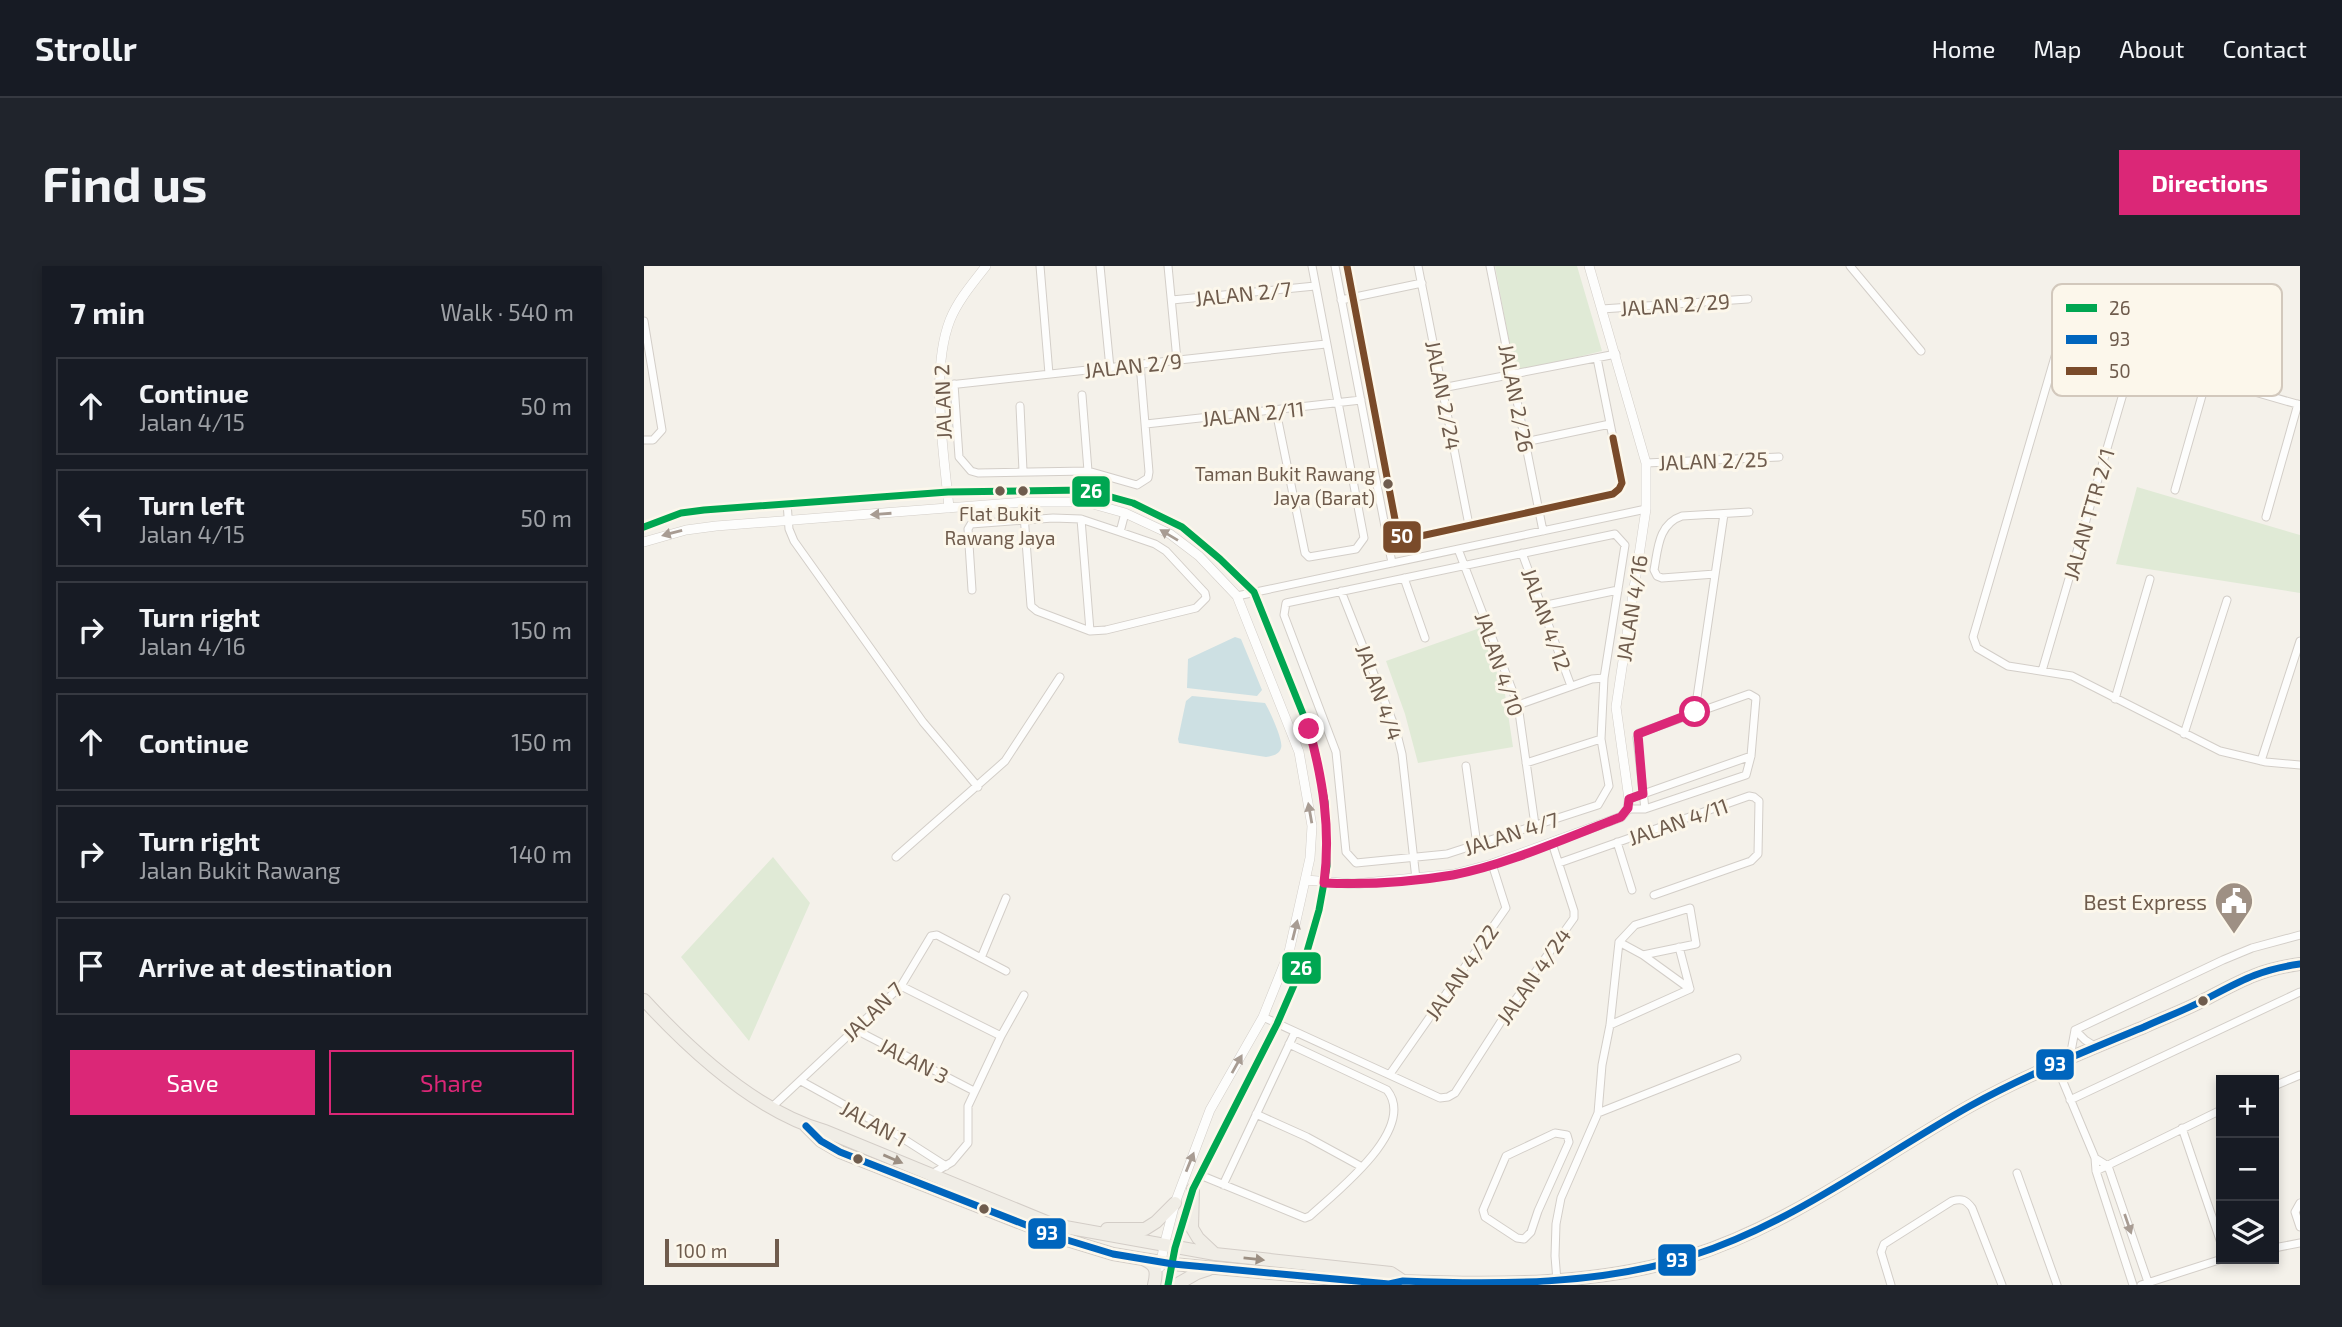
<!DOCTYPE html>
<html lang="en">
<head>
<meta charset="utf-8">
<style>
	:root { --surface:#171b24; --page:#20242c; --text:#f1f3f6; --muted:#9ea1a6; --line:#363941; --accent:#db2777 }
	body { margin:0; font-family:"Exo 2",sans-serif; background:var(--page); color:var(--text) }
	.controls { position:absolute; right:21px; bottom:21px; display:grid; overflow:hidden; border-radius:0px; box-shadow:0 4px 10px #0003 }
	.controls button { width:63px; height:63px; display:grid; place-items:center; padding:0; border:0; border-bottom:2px solid var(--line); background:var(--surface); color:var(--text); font:35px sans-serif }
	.scale { position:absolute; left:21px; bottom:18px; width:114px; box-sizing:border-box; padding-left:7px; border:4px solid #6f5c4d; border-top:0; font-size:19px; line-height:24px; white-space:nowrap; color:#6f5c4d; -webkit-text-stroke:5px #fcf7eb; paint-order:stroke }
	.stop { position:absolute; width:21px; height:21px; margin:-16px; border:5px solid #db2777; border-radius:50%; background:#fff }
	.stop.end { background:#db2777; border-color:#fff; box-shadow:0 2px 7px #0008 }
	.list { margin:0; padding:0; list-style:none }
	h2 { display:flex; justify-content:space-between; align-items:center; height:91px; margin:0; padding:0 28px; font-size:30px }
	h2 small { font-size:23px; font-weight:400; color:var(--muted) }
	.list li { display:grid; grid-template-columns:46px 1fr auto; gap:21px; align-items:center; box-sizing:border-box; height:98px; margin:0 14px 14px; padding:0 14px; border:2px solid var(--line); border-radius:0px }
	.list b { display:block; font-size:26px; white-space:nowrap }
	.list p { margin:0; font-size:23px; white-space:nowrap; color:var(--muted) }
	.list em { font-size:23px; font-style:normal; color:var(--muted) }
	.actions { display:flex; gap:14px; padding:21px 28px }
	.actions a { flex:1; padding:16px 0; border:2px solid var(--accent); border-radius:0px; text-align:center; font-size:24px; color:var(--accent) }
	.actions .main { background:var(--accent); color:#fff }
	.icon { flex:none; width:38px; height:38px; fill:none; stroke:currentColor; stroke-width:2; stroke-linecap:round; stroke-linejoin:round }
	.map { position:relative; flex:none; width:1656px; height:1019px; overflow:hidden; border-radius:0px }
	header { display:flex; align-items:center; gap:42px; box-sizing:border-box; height:98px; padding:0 35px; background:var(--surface); border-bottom:2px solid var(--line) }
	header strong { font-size:33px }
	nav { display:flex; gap:38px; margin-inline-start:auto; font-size:24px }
	.intro { display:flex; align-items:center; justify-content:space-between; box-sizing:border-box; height:168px; padding:0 42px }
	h1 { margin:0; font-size:49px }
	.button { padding:18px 32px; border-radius:0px; background:var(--accent); color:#fff; font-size:24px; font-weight:700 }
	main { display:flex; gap:42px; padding:0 42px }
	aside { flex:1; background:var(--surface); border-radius:0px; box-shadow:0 4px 10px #0003 }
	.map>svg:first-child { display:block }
	.green { fill:#e0ead6 }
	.water { fill:#cde0e3 }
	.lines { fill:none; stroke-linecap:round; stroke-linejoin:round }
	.minor-casing { stroke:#d3cec8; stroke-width:9 }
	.tertiary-casing { stroke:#d3cec8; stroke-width:10 }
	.primary-casing { stroke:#d3cdc7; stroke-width:14 }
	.minor { stroke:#fdfdfc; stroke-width:7 }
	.tertiary { stroke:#fdfdfc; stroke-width:9 }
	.primary { stroke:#f0ede6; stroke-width:12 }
	.bus-1-casing { stroke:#fcf7eb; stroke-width:12 }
	.bus-2-casing { stroke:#fcf7eb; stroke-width:12 }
	.bus-3-casing { stroke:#fcf7eb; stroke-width:12 }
	.bus-1 { stroke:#00a651; stroke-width:7 }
	.bus-2 { stroke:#0065bd; stroke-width:7 }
	.bus-3 { stroke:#7a4b2a; stroke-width:7 }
	.oneway { fill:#a89c93 }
	.oneway2 { fill:#9c8f83 }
	.route { stroke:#db2777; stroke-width:9 }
	.bus-dot { fill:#6f5c4d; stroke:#fcf7eb; stroke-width:2.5 }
	.labels { text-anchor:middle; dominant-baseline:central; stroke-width:6; stroke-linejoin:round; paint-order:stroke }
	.bus-label { font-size:19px; fill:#6f5c4d; stroke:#fcf7eb; text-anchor:end }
	.street-label { font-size:21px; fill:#6f5c4d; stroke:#fcf7eb }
	.poi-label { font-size:21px; fill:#6f5c4d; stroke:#fcf7eb; text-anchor:end }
	.key { fill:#fcf7eb; stroke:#d2c8bc; stroke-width:2 }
	.key-label { font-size:19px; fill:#6f5c4d }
	.line-badge { stroke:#fcf7eb; stroke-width:2.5 }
	.badge-label { font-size:19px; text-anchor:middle; font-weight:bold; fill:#fff }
</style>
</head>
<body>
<header>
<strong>Strollr</strong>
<nav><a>Home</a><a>Map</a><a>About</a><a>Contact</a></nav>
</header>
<div class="intro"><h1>Find us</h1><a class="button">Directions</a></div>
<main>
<aside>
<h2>7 min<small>Walk · 540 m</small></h2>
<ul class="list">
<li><svg class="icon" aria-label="ahead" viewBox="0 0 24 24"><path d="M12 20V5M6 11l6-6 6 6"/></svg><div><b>Continue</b><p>Jalan 4/15</p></div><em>50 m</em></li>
<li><svg class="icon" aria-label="left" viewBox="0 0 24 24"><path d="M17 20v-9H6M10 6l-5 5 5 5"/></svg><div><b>Turn left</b><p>Jalan 4/15</p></div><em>50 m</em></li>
<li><svg class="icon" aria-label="right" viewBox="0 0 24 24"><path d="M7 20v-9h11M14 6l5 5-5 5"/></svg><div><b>Turn right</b><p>Jalan 4/16</p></div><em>150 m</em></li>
<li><svg class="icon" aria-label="ahead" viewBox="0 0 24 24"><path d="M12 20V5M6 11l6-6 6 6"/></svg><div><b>Continue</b></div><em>150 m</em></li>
<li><svg class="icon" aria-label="right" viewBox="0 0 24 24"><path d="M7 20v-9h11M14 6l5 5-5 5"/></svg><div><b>Turn right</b><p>Jalan Bukit Rawang</p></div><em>140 m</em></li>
<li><svg class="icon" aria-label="arrive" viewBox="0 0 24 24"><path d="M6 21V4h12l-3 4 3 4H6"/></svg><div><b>Arrive at destination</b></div></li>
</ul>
<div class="actions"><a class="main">Save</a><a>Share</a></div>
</aside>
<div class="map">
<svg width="1656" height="1019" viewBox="0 0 1656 1019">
	<rect width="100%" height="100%" fill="#f4f1ea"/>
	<!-- green -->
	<path class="green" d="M851,0H933L958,85L877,105L869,96Z
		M1493,221L1656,269V327L1472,298Z
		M836,362L861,428L869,481L774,497L761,448L742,395Z
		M129,591L166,637L105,775L37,691Z"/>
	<!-- water -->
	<path class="water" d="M591,371L597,373L618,424L613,430L543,422L544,393Z
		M548,430L621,437C625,443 640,476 637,482C635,489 628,490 622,491L535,477L534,473L542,435Z"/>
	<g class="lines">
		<!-- minor casing -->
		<g class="minor-casing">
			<path id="minor" d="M396,0L405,108
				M456,0L466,102
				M524,0L533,94
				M691,0L748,297
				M703,0L753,264L758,271L763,273L969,228L975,223L978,217L953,92
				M774,0L825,259
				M846,0L899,265
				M1206,0L1277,85
				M528,34L671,20
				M697,34L778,17
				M958,43L1104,33
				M0,55L18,164L9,174H0
				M310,118L315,191L327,205L334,207L444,205L493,219L504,212L505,206L496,98
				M296,120L682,78
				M798,122L972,88
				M438,129L444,205
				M1656,139L1417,70L1329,371L1333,382L1364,400L1428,410L1576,485L1622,496L1656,499
				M376,140L379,205
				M632,145L661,287L665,291L712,283L720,272L668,0
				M502,158L717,134
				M881,176L966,158
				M1002,197L1135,191
				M1531,224L1563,112
				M379,236L387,340L393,345L446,365L462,364L552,342L562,332L561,327L522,285L511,278L476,266L481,247
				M143,237L145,263L150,275L279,456L334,521
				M1622,251L1654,138
				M437,253L446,365
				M971,268L981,279L960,412L957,473L965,520L954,539L803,588L712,597L702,586L692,486L640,349L642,337Z
				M814,283L874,439L891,559
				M878,287L927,420
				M1071,308L1018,312L1013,310L1010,304C1014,283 1014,258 1038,250L1105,246
				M760,312L781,372
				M328,324L324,263L327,258L409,252L437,253L476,266
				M697,325L752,464L758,488L772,613
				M593,330L1002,243
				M898,340L974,324
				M1398,405L1490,90
				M1471,433L1506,313
				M874,439L948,413L960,412
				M1051,445L1080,248
				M1540,468L1583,334
				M1617,495L1656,375
				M882,497L957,473
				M822,500L833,579
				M985,533L1107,490
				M984,543H1001L1102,509L1107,490L1112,432L1105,428L995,467L993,472L1001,543
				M973,576L988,624
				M252,591L361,495L416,411
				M915,597L1105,530L1110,531L1115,535L1114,588L1107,595L1010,629
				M999,689L1046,723
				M337,692L362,632
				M257,720L357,770
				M619,751L796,832L804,831L811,827L867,740L930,652V645L908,577
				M966,759L1046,723L1035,681
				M210,763L330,825
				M1431,764L1579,694L1608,682L1656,669
				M1431,764L1441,774L1452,781
				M1426,791L1431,764
				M1412,799L1451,892L1452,905L1489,1019
				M746,808L862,642L848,598
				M157,815L244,863L302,900
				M1630,820L1656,809
				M1426,834L1656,726
				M128,841L257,720L287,670L293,669L362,705
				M954,847L1093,792
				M612,848L663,871L718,901
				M1538,862L1577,977
				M911,867L923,869L925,876L894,945L887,966L880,973L873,972L841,951L839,944L862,890Z
				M1451,892L1464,900L1504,1016
				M1452,905L1577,844
				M291,906L308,896L324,877V840L357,770L380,729
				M1373,907L1413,1019
				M556,909L661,952L666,950C692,926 774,863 743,824L645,778
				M579,919L651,766
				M1656,937L1651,946L1656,961
				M1630,982L1656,977
				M913,1015L911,990L912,958L917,932L954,847L958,799L966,759L975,676L991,659L1046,642L1052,678L999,689L975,676
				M1247,1019L1237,986L1240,978L1308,935C1318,932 1322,934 1328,942L1358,1019
				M1497,1019L1578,993"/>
		</g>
		<!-- tertiary casing -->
		<g class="tertiary-casing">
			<path id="tertiary" d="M305,242C300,187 286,105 306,54C314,34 329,17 342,0
				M0,261L37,247L60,244L304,226L442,224L489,237L538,261L576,293L610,326L665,463L672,489L681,536L683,600L675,644L660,696L633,758L549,923L531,982L524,1019
				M0,276L42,264L72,260L379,236H442L481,247L526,268L555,290L593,330L655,486L668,560L666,592L645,686L619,751L566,844L531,937L520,980L516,1001
				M662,614L710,618L810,608L848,598L977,551L984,543L985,533L972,441L1002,243V197L945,0"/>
		</g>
		<!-- primary casing -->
		<g class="primary-casing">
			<path id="primary" d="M0,734C47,785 113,846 181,865L410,959L571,988L747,1007L759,1015
				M162,860L177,875L196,886L410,970L469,988L529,998L745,1018L759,1015C853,1019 957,1019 1047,990C1148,958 1235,891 1326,840C1382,809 1442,785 1500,761C1519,752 1539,745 1558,735C1595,716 1613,704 1656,698
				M549,923L548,962L554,972L571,988
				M463,963H501L512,956L531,937
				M501,994C513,999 513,1007 510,1019
				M532,1019L553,1007L565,1003"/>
		</g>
		<!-- minor -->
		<use href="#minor" class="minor"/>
		<!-- tertiary -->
		<use href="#tertiary" class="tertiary"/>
		<!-- primary -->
		<use href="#primary" class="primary"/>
		<!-- bus-1 casing -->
		<g class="bus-1-casing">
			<path id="bus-1" d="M0,261L37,247L60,244L304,226L442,224L489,237L538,261L576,293L610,326L665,463L672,489L681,536L683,600L675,644L660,696L633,758L549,923L531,982L524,1019"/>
		</g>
		<!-- bus-2 casing -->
		<g class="bus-2-casing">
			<path id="bus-2" d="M162,860L177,875L196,886L410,970L469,988L529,998L745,1018L759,1015C853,1019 957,1019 1047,990C1148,958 1235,891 1326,840C1382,809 1442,785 1500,761C1519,752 1539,745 1558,735C1595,716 1613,704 1656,698"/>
		</g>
		<!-- bus-3 casing -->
		<g class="bus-3-casing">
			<path id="bus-3" d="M703,0L753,264L758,271L763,273L969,228L975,223L978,217L969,172"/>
		</g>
		<!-- bus-1 -->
		<use href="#bus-1" class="bus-1"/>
		<!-- bus-2 -->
		<use href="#bus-2" class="bus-2"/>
		<!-- bus-3 -->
		<use href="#bus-3" class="bus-3"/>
	</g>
	<!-- one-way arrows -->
	<defs><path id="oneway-solid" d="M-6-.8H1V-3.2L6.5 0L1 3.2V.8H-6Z" transform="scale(1.75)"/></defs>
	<g class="oneway">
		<use href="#oneway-solid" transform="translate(237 248) rotate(176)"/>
		<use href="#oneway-solid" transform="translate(28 267) rotate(165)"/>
		<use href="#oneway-solid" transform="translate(525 269) rotate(-149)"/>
		<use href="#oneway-solid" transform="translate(666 547) rotate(-100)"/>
		<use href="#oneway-solid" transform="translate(651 664) rotate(-76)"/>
		<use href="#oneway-solid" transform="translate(593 798) rotate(-61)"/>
		<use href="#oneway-solid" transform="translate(546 896) rotate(-68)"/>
		<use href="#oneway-solid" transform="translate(1484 958) rotate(71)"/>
	</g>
	<g class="oneway2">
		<use href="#oneway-solid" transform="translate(249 893) rotate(23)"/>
		<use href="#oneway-solid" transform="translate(610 993) rotate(6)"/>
	</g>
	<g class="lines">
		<!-- route -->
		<path class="route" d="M665,463C679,514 687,564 680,617C723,619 767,616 809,609C863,599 926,570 977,551L984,542L985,533L999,528L994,468L1051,446"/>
	</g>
	<!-- icons -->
	<defs>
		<g id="civic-pin" transform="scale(2.0125)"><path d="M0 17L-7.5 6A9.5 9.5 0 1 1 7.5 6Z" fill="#9e9084" stroke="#fcf7eb"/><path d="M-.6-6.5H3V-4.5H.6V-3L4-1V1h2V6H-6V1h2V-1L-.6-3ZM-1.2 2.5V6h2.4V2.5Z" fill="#fff"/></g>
	</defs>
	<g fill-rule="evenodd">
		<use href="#civic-pin" x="1590" y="635"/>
	</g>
	<!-- markers -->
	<g class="bus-dot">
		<circle cx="744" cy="218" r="6"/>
		<circle cx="356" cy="225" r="6"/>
		<circle cx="379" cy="225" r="6"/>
		<circle cx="1559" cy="735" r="6"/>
		<circle cx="214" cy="893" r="6"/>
		<circle cx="340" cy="943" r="6"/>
	</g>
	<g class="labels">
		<!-- bus labels -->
		<g class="bus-label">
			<text x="731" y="207">Taman Bukit Rawang<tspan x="731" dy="24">Jaya (Barat)</tspan></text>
			<text x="356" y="247" text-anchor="middle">Flat Bukit<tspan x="356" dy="24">Rawang Jaya</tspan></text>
		</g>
		<!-- street labels -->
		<g class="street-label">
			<text transform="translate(599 27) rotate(-6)">JALAN 2/7</text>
			<text transform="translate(1031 38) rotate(-4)">JALAN 2/29</text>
			<text transform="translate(489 99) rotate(-6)">JALAN 2/9</text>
			<text transform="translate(800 129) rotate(79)">JALAN 2/24</text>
			<text transform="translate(873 132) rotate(79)">JALAN 2/26</text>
			<text transform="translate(298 136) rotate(-92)">JALAN 2</text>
			<text transform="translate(609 147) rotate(-6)">JALAN 2/11</text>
			<text transform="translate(1069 194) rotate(-2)">JALAN 2/25</text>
			<text transform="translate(1444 248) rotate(-74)">JALAN TTR 2/1</text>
			<text transform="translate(987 342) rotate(-81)">JALAN 4/16</text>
			<text transform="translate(903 353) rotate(70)">JALAN 4/12</text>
			<text transform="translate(856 398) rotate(71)">JALAN 4/10</text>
			<text transform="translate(736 426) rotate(70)">JALAN 4/4</text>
			<text transform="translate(1034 555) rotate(-19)">JALAN 4/11</text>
			<text transform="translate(867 567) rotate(-18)">JALAN 4/7</text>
			<text transform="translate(817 706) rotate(-55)">JALAN 4/22</text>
			<text transform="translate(889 710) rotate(-55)">JALAN 4/24</text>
			<text transform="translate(228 745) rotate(-44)">JALAN 7</text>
			<text transform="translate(270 794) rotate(27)">JALAN 3</text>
			<text transform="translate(230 857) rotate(29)">JALAN 1</text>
		</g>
		<!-- poi labels -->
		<g class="poi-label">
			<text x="1563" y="635">Best Express</text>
		</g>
	</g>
	<!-- legend -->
	<rect x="1408" y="18" width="230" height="112" rx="10" class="key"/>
	<rect x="1422" y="38" width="31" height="8" fill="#00a651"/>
	<rect x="1422" y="69" width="31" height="9" fill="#0065bd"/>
	<rect x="1422" y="101" width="31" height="8" fill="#7a4b2a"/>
	<g class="key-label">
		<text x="1465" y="49">26</text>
		<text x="1465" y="80">93</text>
		<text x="1465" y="112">50</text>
	</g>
	<g class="line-badge">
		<rect x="427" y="209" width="40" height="33" rx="7" fill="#00a651"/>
		<rect x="738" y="254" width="40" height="34" rx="7" fill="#7a4b2a"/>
		<rect x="637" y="685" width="41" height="34" rx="7" fill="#00a651"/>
		<rect x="1391" y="782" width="40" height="33" rx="7" fill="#0065bd"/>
		<rect x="383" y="951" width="40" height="33" rx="7" fill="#0065bd"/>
		<rect x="1013" y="977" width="40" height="34" rx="7" fill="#0065bd"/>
	</g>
	<g class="badge-label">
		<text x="447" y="232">26</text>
		<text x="758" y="277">50</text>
		<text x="657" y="709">26</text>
		<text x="1411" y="805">93</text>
		<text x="403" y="974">93</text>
		<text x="1033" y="1001">93</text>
	</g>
</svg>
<div class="controls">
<button>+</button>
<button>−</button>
<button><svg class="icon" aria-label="layers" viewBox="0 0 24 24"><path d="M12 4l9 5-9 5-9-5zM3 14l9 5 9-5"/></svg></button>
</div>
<div class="scale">100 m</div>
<div class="stop" style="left:1051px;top:446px"></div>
<div class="stop end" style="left:665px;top:463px"></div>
</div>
</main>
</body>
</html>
